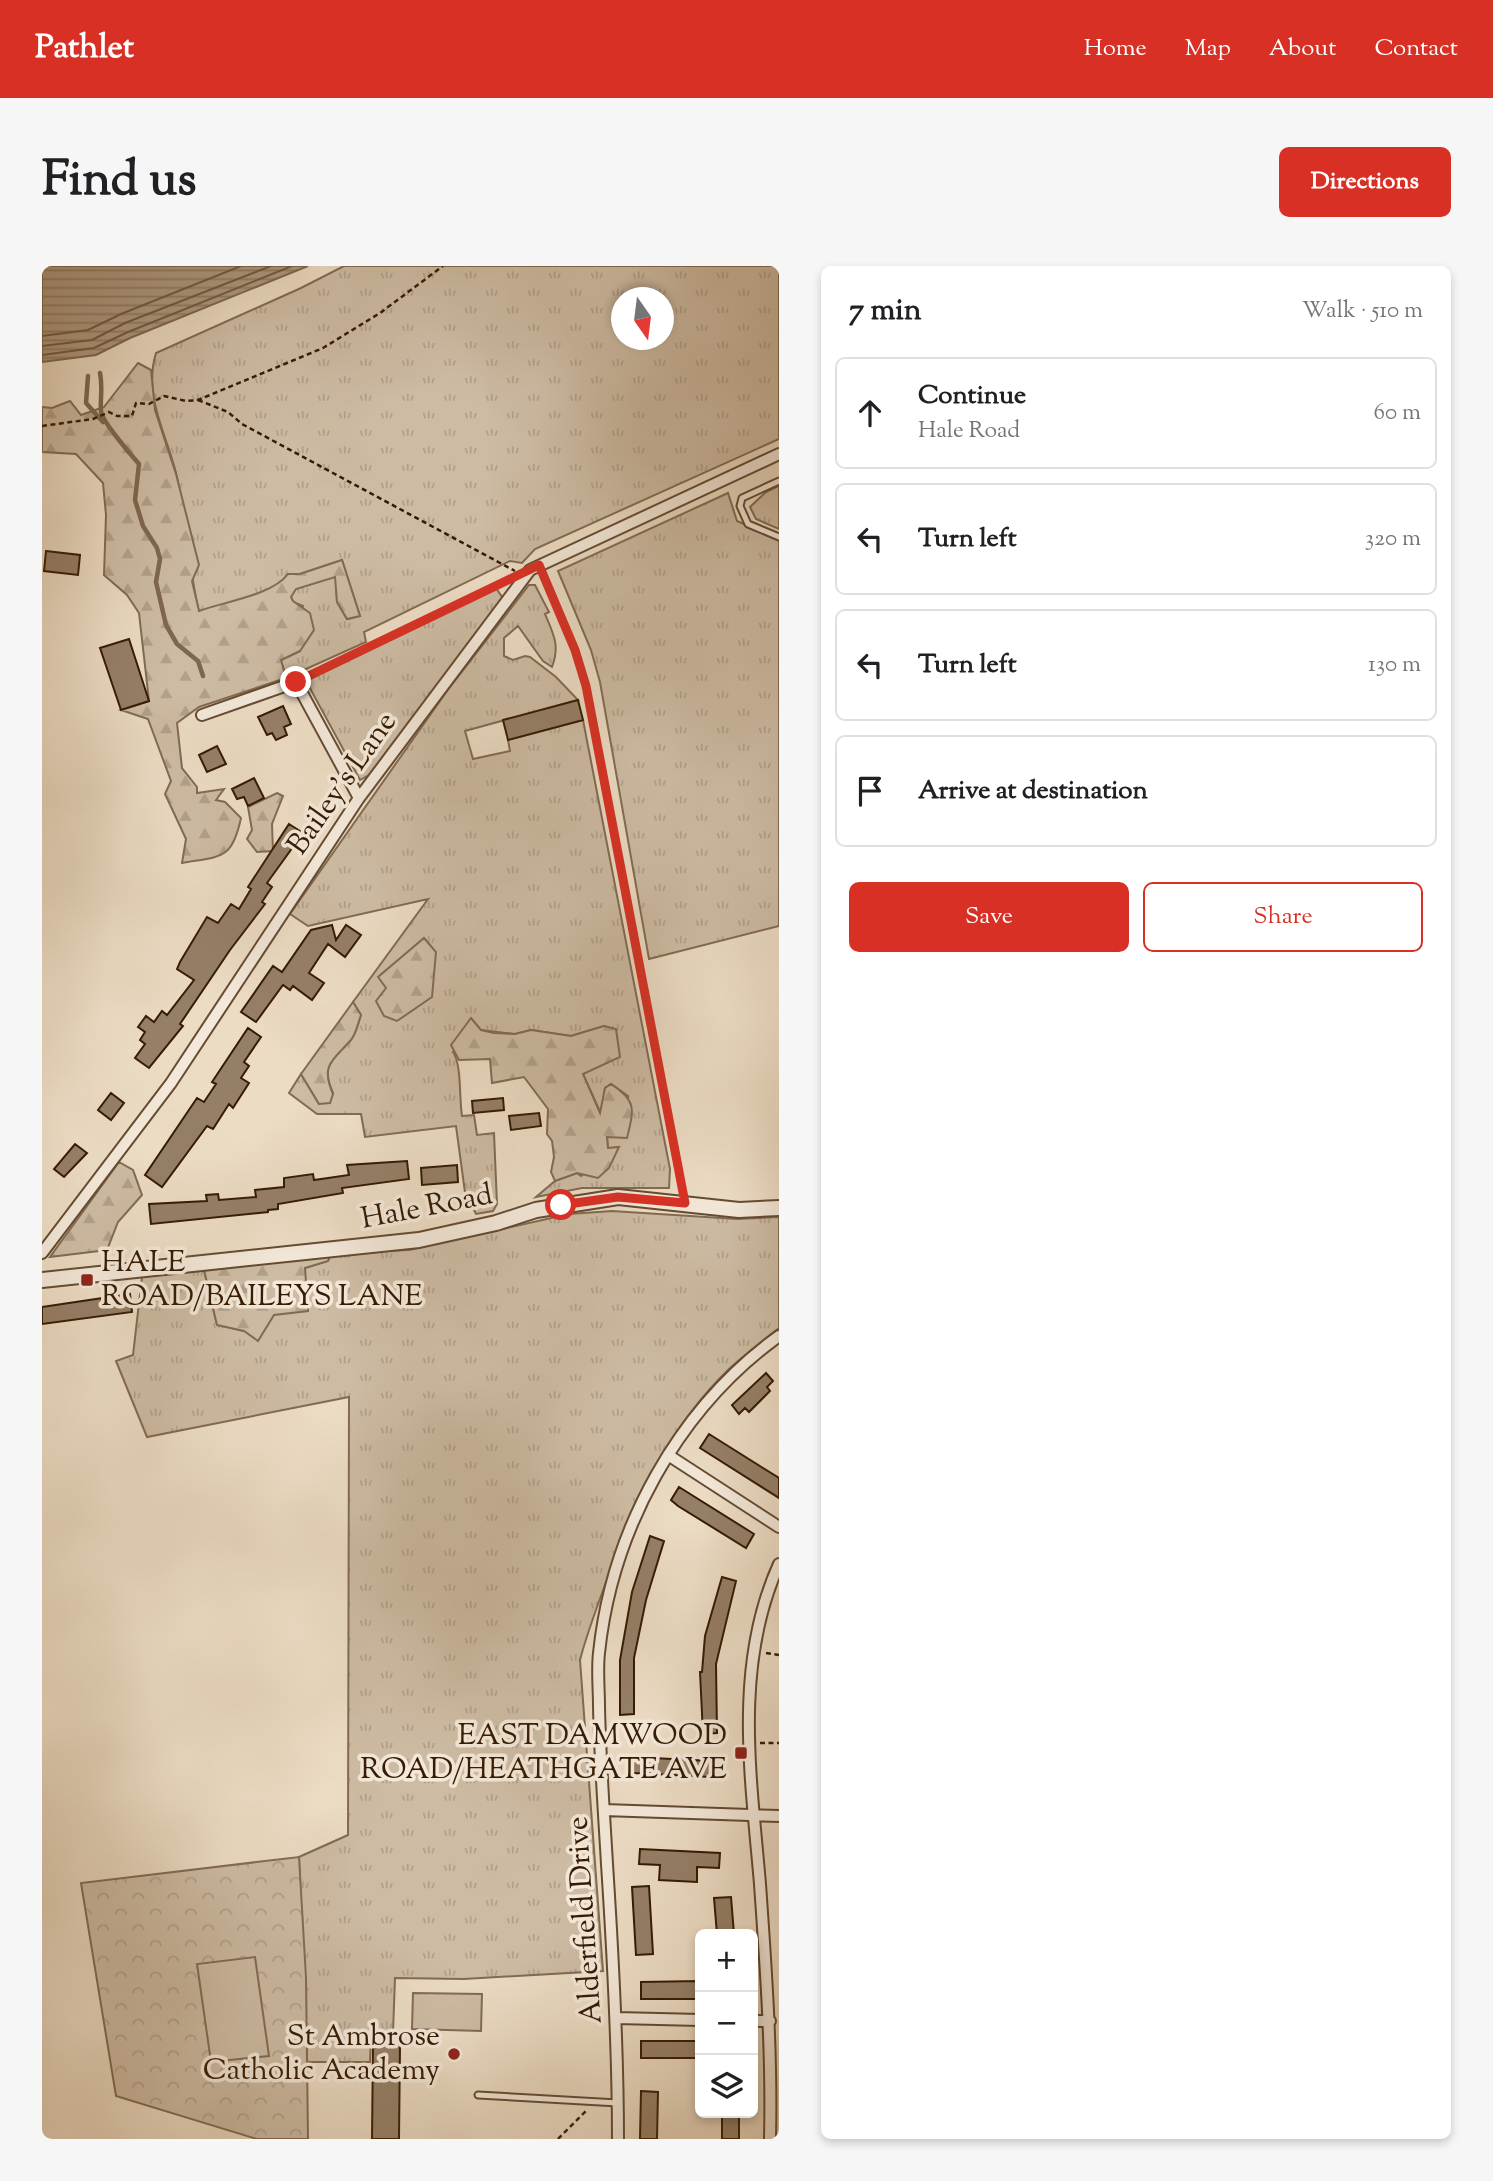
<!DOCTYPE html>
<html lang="en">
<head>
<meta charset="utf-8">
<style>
	:root { --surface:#fff; --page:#f6f6f6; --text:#202124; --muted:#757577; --line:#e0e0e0; --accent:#d93025 }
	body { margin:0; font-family:"Sorts Mill Goudy",serif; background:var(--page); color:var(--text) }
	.controls { position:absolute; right:21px; bottom:21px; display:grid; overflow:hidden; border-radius:10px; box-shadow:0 4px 10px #0003 }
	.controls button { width:63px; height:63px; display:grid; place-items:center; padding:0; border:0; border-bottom:2px solid var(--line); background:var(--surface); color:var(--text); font:35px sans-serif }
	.compass { position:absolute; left:569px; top:21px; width:63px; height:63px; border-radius:50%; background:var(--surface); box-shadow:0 4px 10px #0003; rotate:166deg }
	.stop { position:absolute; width:21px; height:21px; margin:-16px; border:5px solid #d93025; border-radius:50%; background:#fff }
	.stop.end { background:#d93025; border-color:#fff; box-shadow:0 2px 7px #0008 }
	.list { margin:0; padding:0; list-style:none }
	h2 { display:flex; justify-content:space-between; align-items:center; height:91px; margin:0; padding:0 28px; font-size:30px }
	h2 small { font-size:23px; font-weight:400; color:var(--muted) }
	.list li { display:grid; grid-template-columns:46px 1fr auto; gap:21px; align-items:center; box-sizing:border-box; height:112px; margin:0 14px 14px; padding:0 14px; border:2px solid var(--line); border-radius:10px }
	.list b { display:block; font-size:26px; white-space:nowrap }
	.list p { margin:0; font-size:23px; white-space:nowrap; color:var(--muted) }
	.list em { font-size:23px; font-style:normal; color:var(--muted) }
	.actions { display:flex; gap:14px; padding:21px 28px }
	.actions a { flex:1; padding:16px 0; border:2px solid var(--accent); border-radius:10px; text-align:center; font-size:24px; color:var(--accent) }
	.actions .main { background:var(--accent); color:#fff }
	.icon { flex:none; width:38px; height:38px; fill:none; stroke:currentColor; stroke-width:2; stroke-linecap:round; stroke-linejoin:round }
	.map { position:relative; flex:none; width:737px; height:1873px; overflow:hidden; border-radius:10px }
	header { display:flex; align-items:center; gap:42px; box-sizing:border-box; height:98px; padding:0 35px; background:var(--accent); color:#fff }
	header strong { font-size:33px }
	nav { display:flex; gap:38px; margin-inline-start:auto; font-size:24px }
	.intro { display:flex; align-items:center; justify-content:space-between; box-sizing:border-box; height:168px; padding:0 42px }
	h1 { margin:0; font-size:49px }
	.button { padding:18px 32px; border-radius:10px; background:var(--accent); color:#fff; font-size:24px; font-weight:700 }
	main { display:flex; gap:42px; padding:0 42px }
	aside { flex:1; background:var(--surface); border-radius:10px; box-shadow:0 4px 10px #0003 }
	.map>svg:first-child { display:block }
	.grass { fill:url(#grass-tufts); stroke:#826b52; stroke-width:2; fill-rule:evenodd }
	.forest { fill:url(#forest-firs); stroke:#826b52; stroke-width:2 }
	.park { fill:url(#park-crowns); stroke:#826b52; stroke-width:2 }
	.garden { fill:#cdbba3; stroke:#826b52; stroke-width:2 }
	.water { fill:url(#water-rules); stroke:#7e674f; stroke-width:2 }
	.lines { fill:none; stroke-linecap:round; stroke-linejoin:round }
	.shore { stroke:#725a42; stroke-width:2 }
	.stream { stroke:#7e674f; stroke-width:4.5 }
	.building { fill:#957f67; stroke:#361b02; stroke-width:2 }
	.service-casing { stroke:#644b32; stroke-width:9 }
	.minor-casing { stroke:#644b32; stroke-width:14 }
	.tertiary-casing { stroke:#644b32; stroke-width:18 }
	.path { stroke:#361b02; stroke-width:2.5; stroke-dasharray:5 3.5; stroke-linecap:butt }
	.service { stroke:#f3e8d9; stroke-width:5 }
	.minor { stroke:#f3e8d9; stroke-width:10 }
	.tertiary { stroke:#f3e8d9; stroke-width:14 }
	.route { stroke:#d93025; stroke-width:9 }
	.poi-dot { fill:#8f2418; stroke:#f3e8d9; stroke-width:2.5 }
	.labels { text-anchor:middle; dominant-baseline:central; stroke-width:7; stroke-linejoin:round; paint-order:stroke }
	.street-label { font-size:30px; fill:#361b02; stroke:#f3e8d9 }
	.poi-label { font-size:30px; fill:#361b02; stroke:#f3e8d9; text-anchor:end }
</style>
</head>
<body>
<header>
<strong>Pathlet</strong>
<nav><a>Home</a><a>Map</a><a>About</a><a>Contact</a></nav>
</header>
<div class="intro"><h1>Find us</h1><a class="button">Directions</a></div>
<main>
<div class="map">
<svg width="737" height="1873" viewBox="0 0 737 1873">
	<defs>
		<pattern id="grass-tufts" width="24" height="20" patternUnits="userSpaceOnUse" patternTransform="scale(1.75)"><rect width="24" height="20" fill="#cdbba3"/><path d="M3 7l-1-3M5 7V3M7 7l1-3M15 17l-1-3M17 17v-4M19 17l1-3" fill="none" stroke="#b1a08b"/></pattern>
		<pattern id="forest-firs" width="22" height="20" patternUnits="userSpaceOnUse" patternTransform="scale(1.75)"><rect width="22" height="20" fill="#cdbba3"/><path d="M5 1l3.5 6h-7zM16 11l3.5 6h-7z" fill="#b1a08b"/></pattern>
		<pattern id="park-crowns" width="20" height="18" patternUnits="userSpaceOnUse" patternTransform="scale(1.75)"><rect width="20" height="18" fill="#cdbba3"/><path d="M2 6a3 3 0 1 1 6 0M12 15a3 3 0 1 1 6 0" fill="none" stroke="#b1a08b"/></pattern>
		<pattern id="water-rules" width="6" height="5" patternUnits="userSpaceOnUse" patternTransform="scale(1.75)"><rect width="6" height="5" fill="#ae9a82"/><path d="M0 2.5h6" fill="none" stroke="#8e7d68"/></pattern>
	</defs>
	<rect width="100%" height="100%" fill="#ecdcc4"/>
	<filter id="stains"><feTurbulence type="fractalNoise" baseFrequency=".00286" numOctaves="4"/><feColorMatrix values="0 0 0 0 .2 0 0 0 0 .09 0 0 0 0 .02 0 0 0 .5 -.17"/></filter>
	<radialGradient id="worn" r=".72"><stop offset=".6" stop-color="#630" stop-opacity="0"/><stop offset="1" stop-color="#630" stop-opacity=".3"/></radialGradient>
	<!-- grass -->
	<path class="grass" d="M302,0H737V173L493,283L480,297L468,295L322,366L324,376L244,412L239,394L258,385L261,340L251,336L249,331L253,323L294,310L295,336L305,353L318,350L300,294L258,308H246C229,332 183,335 157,346C146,300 145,252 134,207C124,167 101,129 114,87L259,22ZM580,32H622V74H580Z
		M737,220V263L714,253L708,241L724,226Z
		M686,227L695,255L737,273V660L607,693L558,416L549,384L516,305Z
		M487,319H493L507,346L503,348C512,369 518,380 510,401L501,395L476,360L462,372V390L471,394L483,390L488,391L514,411L536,434L423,465L431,493L468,485L466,474L541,454L628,903L627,922H540L494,931L513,915L535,907L539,910L576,881L566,883L565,871H584L586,830L569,818L563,822L559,848L541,808L574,764L562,760L529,770L489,764L473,768L439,764L411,786C420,799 417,833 420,850L432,849L435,869L452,867L455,938L451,945L434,948L430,940L425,941L414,860L323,871L319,848H275L247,827L259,808L277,838L291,827C278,799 291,794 308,775C314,769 316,757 319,749L311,736L386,633L266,660L248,648L405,425Z
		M454,322L462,334L327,509L318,514L264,415Z
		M570,945L695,953L737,951V1062C721,1075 703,1088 687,1103C629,1159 597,1228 569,1303C558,1333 546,1363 538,1394L561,1705L422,1713L353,1712L351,1767H329L328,1796H265L257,1591L306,1569L307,1131L105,1171L74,1095L91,1089L100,1011L162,1004L175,1059L202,1065L232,1049L263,1002L286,995L289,987L367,984L527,948Z"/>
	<!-- forest -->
	<path class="forest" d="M96,97L109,104L113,144L134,208L157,299L150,315L157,345C181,336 231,329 246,308H258L300,294L318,350L305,353L295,336L293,311L254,323L249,331L251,335L268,347L272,364L258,385L239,394L244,412L157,441L135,457L140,502L155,521V527L182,523L174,534L183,536L199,552C190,594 180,590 140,597L144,573L123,528L129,515L106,453L79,444L107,435L97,347L85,329L62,309L64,249L61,217L34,188L0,186V141L10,142L28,135L39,149L62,141Z
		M235,527L241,530L230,558L231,585L215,586L205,573L210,564L206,541Z
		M382,672L394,686L390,731L355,755L342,750L334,735L344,722L336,711Z
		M311,736L319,749C316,757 314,769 308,775C291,794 278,799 291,828L288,837L277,838L259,808Z
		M429,752L439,764L452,767L473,768L489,764L529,770L562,760L574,763L578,791L541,808L558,847L563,822L569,818C595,835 592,843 585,872L565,871L566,882L577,881L567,902L556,912L535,907L513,915L509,906L512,891L510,875L505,868L506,843L482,811L450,817L448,793L417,794L409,779Z
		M77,896L91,904L100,929L76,956L65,984L8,991Z
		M289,987L286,995L263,1002L266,1045L232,1049L216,1075L202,1065L175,1059L162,1004Z"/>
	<!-- park -->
	<path class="park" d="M257,1591L264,1712L266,1873H215L74,1830L39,1617Z"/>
	<!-- garden -->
	<path class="garden" d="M213,1691L227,1790L169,1796L155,1698Z
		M371,1727L440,1728L439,1765L370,1763Z"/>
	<!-- water -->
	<path class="water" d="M0,0H266L88,72L54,89L0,96Z"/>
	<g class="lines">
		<!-- shore -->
		<path class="shore" d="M0,70L46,64L79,48L199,0
			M0,80L50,74L83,57L229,0
			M0,89L52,82L86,66L250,0"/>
		<!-- stream -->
		<path class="stream" d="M58,107C61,121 58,131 59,145C59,154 89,189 97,198L93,234L101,260L115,282L118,293L114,316L124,359L135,378L156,395L161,410
			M46,110L44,137L61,156"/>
	</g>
	<!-- building -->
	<path class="building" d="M4,285L38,289L36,309L2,305Z
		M87,373L107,435L79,444L58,382Z
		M536,434L541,454L466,474L461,454Z
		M241,440L249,458L242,461L245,469L234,474L230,467L225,469L216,451Z
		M175,480L184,498L165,506L157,489Z
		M212,512L222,532L206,540L202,531L195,533L190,523Z
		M247,558L261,567L225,617L230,621L220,636L223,638L188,684L138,758L141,760L107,802L93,792L103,778L98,774L103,766L96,761L104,750L112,756L120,745L125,749L152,714L135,703L138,696L165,651L176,657L189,638L197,643L209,623L206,621Z
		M290,659L294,674L304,659L319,669L303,691L286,678L267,707L282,717L270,734L251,720L248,724L241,719L214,756L199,746L231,700L240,706L269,664Z
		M206,762L219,771L202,796L207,800L199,812L207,817L191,842L187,838L171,863L165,860L120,921L103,909L155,832L162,836L174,818L170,816Z
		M69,827L82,837L69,854L56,844Z
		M461,832L462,844L431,847L430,835Z
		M497,847L499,860L469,864L467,850Z
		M33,878L45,887L22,911L12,903Z
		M365,895L367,913L300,922L301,927L236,938V943L226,944V946L109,958L107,938L165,935L164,929L176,928L177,934L214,931L213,924L242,921V912L271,908L272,914L307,909L305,899Z
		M415,899L416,916L380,919L379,902Z
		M88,1028L90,1046L0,1058V1041Z
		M724,1107L731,1115L725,1121L728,1125L707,1146L703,1142L697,1148L690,1139Z
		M667,1168L737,1212V1232L658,1182Z
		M637,1221L712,1268L704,1282L636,1240L629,1234Z
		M608,1270L622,1275L604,1334L592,1392V1448L578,1449V1394L590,1326Z
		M680,1311L694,1315L674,1398L675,1467L661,1468L658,1406H660L663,1370Z
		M590,1491L670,1495L669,1511L590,1507Z
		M598,1583L678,1587L677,1602L655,1601V1616L617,1614L618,1599L597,1598Z
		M607,1620L611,1688L594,1689L590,1621Z
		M689,1631L692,1668H675L672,1632Z
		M658,1715V1733H599V1716Z
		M599,1775H658V1792H599Z
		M331,1778L358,1779L357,1873H330Z
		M599,1825L616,1826L615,1873H598Z
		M680,1847H697V1873H680Z"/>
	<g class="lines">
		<!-- service casing -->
		<g class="service-casing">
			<path id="service" d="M737,215L700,232L698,240L706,258L737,271
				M436,1829L576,1837"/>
		</g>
		<!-- minor casing -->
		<g class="minor-casing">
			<path id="minor" d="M160,449L254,416L317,532
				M0,987L129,817L317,532L488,304L737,188
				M626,1189L737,1261
				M562,1544L737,1550
				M575,1752L658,1754
				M711,1755H728
				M576,1873C576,1781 571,1690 565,1598C562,1546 558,1493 557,1440C557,1423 555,1404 557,1387C570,1263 636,1143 737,1070
				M728,1873C730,1787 724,1703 718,1618C709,1511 691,1400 737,1298"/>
		</g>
		<!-- tertiary casing -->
		<g class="tertiary-casing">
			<path id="tertiary" d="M0,1014L377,974L454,957L494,944L576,931L697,944L737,942"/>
		</g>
		<!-- path -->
		<path class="path" d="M156,134L186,146L200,158L473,305
			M0,160L51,153L67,146L75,150H90L94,137L107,138L122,130L144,135L156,134L281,82L338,47L401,0
			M502,310L533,384L544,420L641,924
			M264,411L463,316
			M724,1387L737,1389
			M718,1477H737
			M516,1873L545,1844"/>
		<!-- service -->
		<use href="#service" class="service"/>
		<!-- minor -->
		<use href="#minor" class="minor"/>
		<!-- tertiary -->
		<use href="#tertiary" class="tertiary"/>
	</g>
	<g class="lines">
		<!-- route -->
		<path class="route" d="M254,416L497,299L533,384L544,420L643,937L576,931L519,939"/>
	</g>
	<!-- markers -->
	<g class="poi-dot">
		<rect x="38" y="1007" width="14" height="14" rx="3.5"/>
		<rect x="692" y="1480" width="14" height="14" rx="3.5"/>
		<circle cx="412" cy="1788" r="7"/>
	</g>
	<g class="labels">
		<!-- street labels -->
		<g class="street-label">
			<text transform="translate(301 518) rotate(-55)">Bailey's Lane</text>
			<text transform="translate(385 942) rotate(-11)">Hale Road</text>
			<text transform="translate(544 1654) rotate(-94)">Alderfield Drive</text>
		</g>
		<!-- poi labels -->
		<g class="poi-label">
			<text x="59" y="997" text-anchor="start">HALE<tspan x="59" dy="34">ROAD/BAILEYS LANE</tspan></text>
			<text x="685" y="1470">EAST DAMWOOD<tspan x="685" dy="34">ROAD/HEATHGATE AVE</tspan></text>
			<text x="398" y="1771">St Ambrose<tspan x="398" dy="34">Catholic Academy</tspan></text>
		</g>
	</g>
	<rect width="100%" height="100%" filter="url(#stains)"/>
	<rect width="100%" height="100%" fill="url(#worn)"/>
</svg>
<div class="controls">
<button>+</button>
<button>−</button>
<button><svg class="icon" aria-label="layers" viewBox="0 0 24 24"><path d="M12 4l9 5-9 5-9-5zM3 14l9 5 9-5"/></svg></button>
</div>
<svg class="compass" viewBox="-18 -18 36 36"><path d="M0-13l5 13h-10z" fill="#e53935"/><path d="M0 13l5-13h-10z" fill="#757577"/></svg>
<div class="stop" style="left:519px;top:939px"></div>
<div class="stop end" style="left:254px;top:416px"></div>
</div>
<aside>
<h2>7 min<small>Walk · 510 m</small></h2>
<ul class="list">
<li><svg class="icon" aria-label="ahead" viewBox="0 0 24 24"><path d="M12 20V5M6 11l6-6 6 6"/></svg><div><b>Continue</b><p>Hale Road</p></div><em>60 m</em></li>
<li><svg class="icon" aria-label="left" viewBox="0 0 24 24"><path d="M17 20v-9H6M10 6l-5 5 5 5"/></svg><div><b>Turn left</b></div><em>320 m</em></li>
<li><svg class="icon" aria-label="left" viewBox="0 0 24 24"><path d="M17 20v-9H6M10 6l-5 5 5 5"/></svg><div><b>Turn left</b></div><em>130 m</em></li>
<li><svg class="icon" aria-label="arrive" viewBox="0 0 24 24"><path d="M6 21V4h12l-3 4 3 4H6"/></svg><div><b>Arrive at destination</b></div></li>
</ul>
<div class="actions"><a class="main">Save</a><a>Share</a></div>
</aside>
</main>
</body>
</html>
